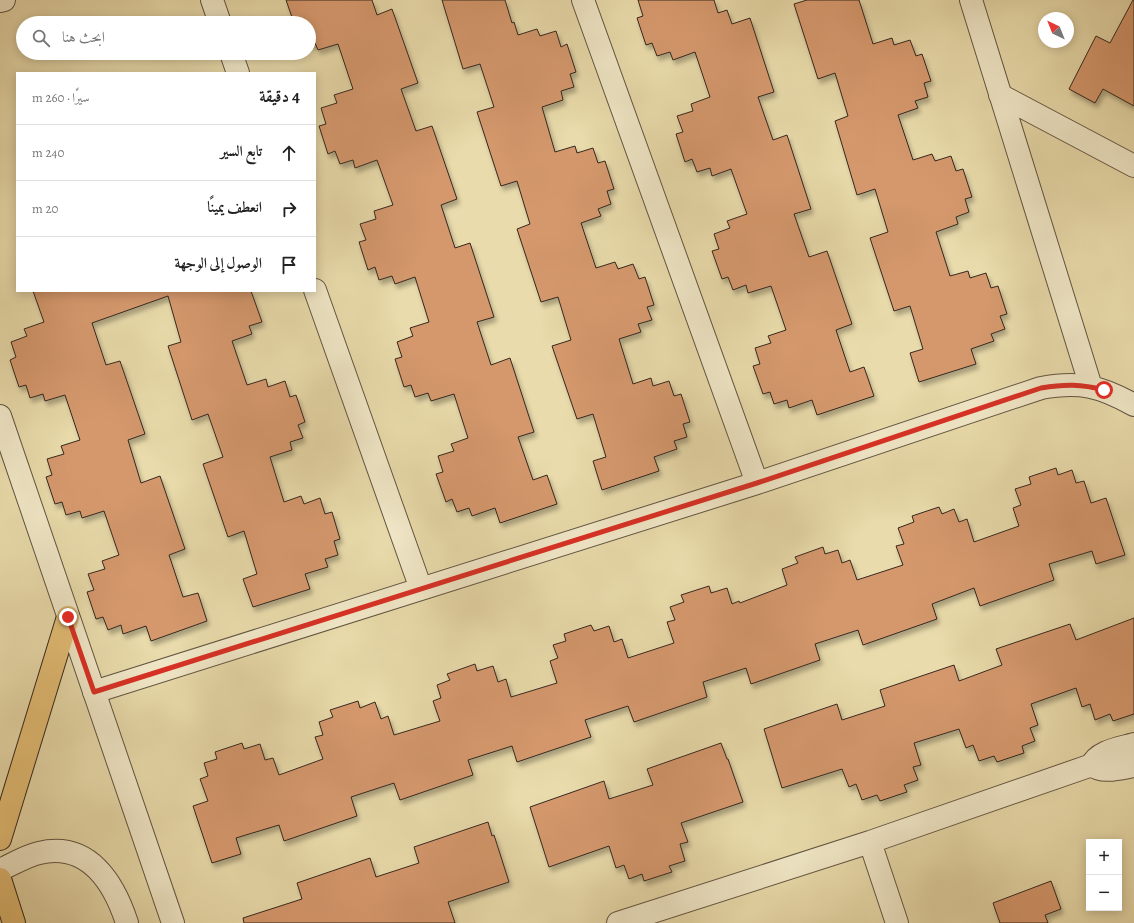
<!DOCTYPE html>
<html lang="ar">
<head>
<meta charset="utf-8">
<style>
	:root { --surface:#fff; --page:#f2f2f2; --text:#222; --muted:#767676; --line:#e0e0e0 }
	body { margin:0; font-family:Alegreya,Amiri,serif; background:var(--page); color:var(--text); direction:rtl }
	.controls { position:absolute; right:12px; bottom:12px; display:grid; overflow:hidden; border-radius:0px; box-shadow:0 2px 10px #0003 }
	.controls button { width:36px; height:36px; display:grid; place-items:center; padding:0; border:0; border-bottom:1px solid var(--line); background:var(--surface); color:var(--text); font:20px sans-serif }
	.compass { position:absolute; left:1038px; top:12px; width:36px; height:36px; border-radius:50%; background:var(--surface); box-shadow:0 2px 10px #0003; rotate:317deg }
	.stop { position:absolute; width:12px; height:12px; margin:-9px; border:3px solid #d93025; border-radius:50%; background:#fff }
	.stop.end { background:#d93025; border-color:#fff; box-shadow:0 1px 4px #0008 }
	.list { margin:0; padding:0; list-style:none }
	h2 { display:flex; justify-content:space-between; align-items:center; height:52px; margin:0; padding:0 16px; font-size:17px }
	h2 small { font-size:13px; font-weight:400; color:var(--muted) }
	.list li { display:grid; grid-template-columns:26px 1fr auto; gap:12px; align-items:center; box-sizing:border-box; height:56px; padding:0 16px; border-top:1px solid var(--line) }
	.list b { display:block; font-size:15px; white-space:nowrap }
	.list em { font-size:13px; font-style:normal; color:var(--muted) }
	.icon { flex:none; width:22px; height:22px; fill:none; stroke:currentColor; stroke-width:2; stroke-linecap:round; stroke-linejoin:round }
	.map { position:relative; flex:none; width:1134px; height:923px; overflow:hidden; direction:ltr }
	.search { position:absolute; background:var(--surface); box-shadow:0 2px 10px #0003; left:16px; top:16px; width:300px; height:44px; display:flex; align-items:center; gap:10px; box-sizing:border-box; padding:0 14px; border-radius:22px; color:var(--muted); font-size:15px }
	.panel { position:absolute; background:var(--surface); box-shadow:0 2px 10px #0003; left:16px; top:72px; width:300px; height:220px; border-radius:0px; direction:rtl }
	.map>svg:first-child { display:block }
	.building { fill:#d5986d; stroke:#35281f; filter:url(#shadow) }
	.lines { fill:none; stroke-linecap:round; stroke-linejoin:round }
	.minor-casing { stroke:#625542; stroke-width:24 }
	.tertiary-casing { stroke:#625542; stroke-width:24 }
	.primary-casing { stroke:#35281f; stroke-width:24 }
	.minor { stroke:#f1e8c8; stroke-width:22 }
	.tertiary { stroke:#f1e8c8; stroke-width:22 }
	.primary { stroke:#e4be76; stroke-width:22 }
	.route { stroke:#d93025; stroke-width:5 }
</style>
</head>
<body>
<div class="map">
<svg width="1134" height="923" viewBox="0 0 1134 923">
	<defs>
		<filter id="shadow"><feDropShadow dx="2.5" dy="4.5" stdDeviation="2" flood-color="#0004"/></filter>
	</defs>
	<rect width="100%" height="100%" fill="#e9dbab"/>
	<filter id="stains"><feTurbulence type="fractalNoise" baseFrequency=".005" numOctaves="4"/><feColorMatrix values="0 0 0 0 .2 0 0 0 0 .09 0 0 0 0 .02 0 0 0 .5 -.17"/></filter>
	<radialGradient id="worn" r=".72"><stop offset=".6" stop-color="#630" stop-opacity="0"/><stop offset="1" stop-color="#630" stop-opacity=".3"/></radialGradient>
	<!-- building -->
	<path class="building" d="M286,0H372L377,15L392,9L418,83L401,89L416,131L432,126L457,199L441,205L455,248L470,243L494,317L477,322L491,365L510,358L534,432L518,437L533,480L547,475L557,504L500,523L495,508L472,516L469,508L457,512L452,499L446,502L436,474L443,472L438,456L454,451L451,444L468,438L454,394L431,401L428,393L415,397L411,385L404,387L395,359L402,357L397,342L413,336L410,328L429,322L415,277L395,284L392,276L379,280L375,267L368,270L359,242L366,240L360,224L376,219L374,211L393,205L377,160L355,168L353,160L340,164L335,151L328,154L319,126L326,124L321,108L337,103L334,95L353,89L338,44L318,50L315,43L309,45V23H294Z
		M442,0H505L512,23L514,22L518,35L537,29L540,36L556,31L561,47L567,44L576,72L570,74L574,87L561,91L563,100L542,107L555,152L575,146L577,153L593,148L598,163L605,161L614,189L607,191L611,204L598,209L601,216L581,223L596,268L615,262L618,269L633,264L639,279L645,277L654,305L647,307L652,320L638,324L641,332L619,339L633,384L651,378L653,386L669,381L674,396L681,394L690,422L683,424L687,437L674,441L677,449L654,457L659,471L602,490L593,461L606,457L593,414L577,419L552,346L571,340L558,297L541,302L517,229L530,224L517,181L501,186L477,112L494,107L480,64L463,69Z
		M638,0H714L718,13L727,10L732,24L750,18L774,92L758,97L773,140L787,135L811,209L794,214L809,257L827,251L852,324L836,330L850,372L864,367L874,396L817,415L812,400L789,408L787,400L774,404L770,392L763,394L753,366L760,364L755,348L771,343L768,336L786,330L771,286L748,293L746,285L733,290L728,277L722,279L712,251L719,249L714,234L730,228L727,221L747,214L731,169L712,176L710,168L697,172L692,159L685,162L676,134L683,132L677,116L693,111L691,104L710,97L695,52L673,60L670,52L657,56L652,43L646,45L637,18L643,16Z
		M807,0H859L873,44L892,38L894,45L910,40L916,56L922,54L931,81L924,83L928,97L915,101L918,108L898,115L913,160L932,154L935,161L951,156L956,171L963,169L972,197L965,199L969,212L956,217L958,224L936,232L950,276L968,271L970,278L986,273L991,288L998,286L1007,314L1000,316L1005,329L991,334L994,341L971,349L976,364L919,382L910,353L923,349L910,306L894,311L870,238L888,232L875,189L857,195L835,121L848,116L835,73L818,79L794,4Z
		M1133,0H1134V106L1103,89L1095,103L1069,89L1096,36L1110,43Z
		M33,291H251L262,322L249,326L252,334L232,341L247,385L266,379L268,387L285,381L290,397L296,395L305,422L298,425L303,438L290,442L292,450L270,457L284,502L301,496L304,504L320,498L325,514L332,512L340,539L334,541L338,555L325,559L328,567L305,574L310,589L253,607L243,579L257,574L244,531L228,537L203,464L223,457L208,414L192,420L168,346L181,342L168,296L92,323L106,365L120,361L145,434L128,440L141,483L160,476L185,549L169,555L183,597L198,593L207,621L151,641L146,626L123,634L121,625L108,630L103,617L96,619L87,592L94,590L88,574L105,569L102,561L119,555L104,511L82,518L80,511L66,515L62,502L55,504L46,477L52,475L47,459L64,454L61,446L80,440L65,395L45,401L43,394L30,398L26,385L19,387L10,360L16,357L11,342L27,336L24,329L44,322Z
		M1056,468L1058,475L1072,470L1076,483L1084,481L1091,503L1106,498L1125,555L1096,564L1092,551L1049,564L1054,580L980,606L974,588L932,604L937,619L863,645L858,630L815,644L820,660L751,684L746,668L703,682L707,697L634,722L628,706L585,720L591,737L517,762L512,746L468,760L473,775L400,800L394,783L351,797L357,816L284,841L279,825L236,838L241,854L212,863L193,806L208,801L200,779L208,776L204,763L217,759L215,752L242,743L244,749L260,744L265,760L273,758L279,775L323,759L315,737L323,735L319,722L333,717L330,710L358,701L360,708L375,702L381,719L388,716L394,735L440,721L433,701L441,698L437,685L450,680L447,674L475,664L477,671L493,666L498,682L506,679L511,697L557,683L550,661L558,658L553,645L566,641L564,634L591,625L594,631L609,626L614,642L622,639L628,658L674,643L667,622L675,620L670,607L684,602L681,595L709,586L711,593L727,588L732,604L739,601L740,603L787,585L782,569L798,563L795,557L823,547L825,554L838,550L842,563L850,560L857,580L903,565L896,546L904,544L898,528L914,522L912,516L939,507L942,514L954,509L959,522L967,519L974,542L1019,526L1013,508L1021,505L1015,489L1031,484L1029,477Z
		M1134,618V714L1113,721L1110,714L1095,720L1090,704L1082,707L1076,688L1031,704L1038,725L1030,728L1035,741L1022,746L1024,753L997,762L994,756L979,761L973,745L966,748L959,729L914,743L921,765L913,767L918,780L904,785L907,792L880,801L877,795L862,800L856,784L849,787L842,769L782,788L764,729L837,704L842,720L885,706L880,690L954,665L959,681L1002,665L996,649L1070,624L1076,640Z
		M721,743L727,759H728L743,802L681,823L688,842L680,844L685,861L669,866L672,872L644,881L642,874L629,879L624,865L616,868L609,846L549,867L530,807L604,781L609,799L653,785L647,769Z
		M488,822L492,836L494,835L509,882L448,902L455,923H244L243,918L302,899L297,883L370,858L376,877L419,863L414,847Z
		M1051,881L1061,909L1045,915L1048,923H1000L993,903Z"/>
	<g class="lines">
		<!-- minor casing -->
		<g class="minor-casing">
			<path id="minor" d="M212,0L220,23
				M583,0L757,483
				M971,0L1091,387
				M0,1L4,0
				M231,53L238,73
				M1000,95L1134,166
				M315,290L421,589
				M94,692L757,483L1041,388C1080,381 1100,386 1134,405
				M1092,765C1097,751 1121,748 1134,744
				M870,842L897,923
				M618,923L870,842L1092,765C1102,774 1122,768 1134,766"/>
		</g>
		<!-- tertiary casing -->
		<g class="tertiary-casing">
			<path id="tertiary" d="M0,416L173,923
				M0,870C13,864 26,856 39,853C89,841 114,883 127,923"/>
		</g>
		<!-- primary casing -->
		<g class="primary-casing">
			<path id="primary" d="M0,839L68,617
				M0,879L14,923"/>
		</g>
		<!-- minor -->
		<use href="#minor" class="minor"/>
		<!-- tertiary -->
		<use href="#tertiary" class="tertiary"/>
		<!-- primary -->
		<use href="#primary" class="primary"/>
	</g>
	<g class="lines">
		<!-- route -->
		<path class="route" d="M68,617L94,692L757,483L1041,388C1065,384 1081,384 1104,390"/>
	</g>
	<rect width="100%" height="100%" filter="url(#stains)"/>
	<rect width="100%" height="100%" fill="url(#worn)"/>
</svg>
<div class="controls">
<button>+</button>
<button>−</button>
</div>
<svg class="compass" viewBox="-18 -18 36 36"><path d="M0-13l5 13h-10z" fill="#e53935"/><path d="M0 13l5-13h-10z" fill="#767676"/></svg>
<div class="stop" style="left:1104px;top:390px"></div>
<div class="stop end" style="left:68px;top:617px"></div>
<div class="search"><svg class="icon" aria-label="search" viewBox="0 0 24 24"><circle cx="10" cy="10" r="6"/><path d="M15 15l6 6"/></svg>ابحث هنا</div>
<section class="panel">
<h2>4 دقيقة<small>سيرًا · 260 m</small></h2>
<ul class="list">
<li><svg class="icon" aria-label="ahead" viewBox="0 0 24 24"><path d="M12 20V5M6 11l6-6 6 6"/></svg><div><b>تابع السير</b></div><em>240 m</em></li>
<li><svg class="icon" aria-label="right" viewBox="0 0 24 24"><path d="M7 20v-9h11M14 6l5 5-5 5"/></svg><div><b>انعطف يمينًا</b></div><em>20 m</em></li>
<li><svg class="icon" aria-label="arrive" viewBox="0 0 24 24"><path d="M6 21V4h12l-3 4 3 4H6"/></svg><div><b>الوصول إلى الوجهة</b></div></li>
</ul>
</section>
</div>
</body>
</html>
